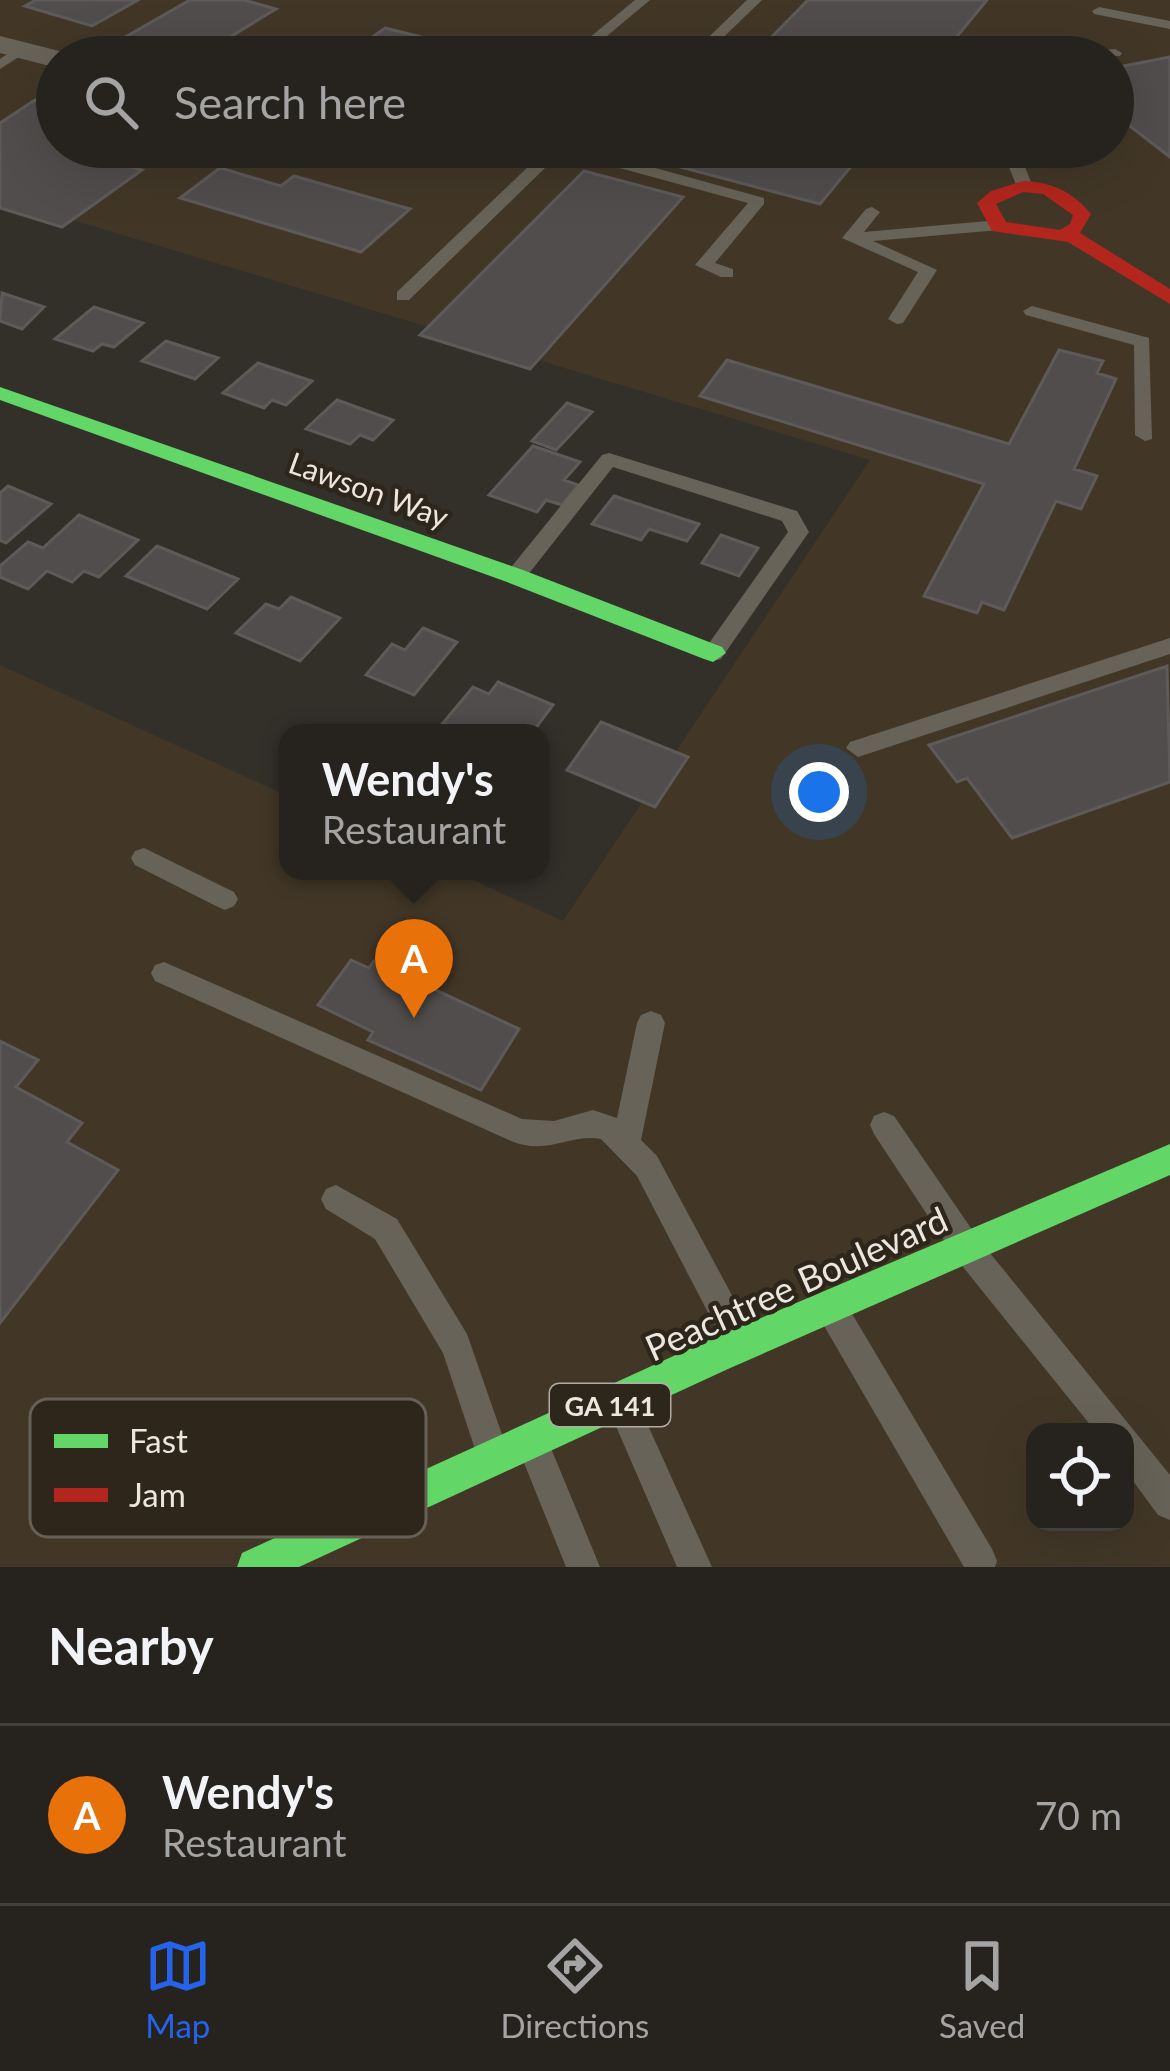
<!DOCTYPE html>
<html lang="en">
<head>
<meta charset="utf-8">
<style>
	:root { --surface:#26231f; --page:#2e2b28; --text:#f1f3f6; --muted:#a4a4a4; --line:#42403d; --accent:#2563eb }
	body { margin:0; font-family:Lato,sans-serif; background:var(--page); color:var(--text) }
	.controls { position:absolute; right:36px; bottom:36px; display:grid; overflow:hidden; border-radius:24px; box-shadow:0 12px 48px #0002 }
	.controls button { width:108px; height:108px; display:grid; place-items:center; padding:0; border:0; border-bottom:3px solid var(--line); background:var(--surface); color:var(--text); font:60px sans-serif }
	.you { position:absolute; left:819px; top:792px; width:42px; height:42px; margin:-30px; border:9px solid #fff; border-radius:50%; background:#1a73e8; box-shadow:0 0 0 18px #1a73e833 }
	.badge { display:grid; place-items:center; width:78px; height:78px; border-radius:50%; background:var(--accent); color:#fff; font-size:39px; font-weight:700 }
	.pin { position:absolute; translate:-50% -99px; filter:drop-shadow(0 3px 6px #0008) }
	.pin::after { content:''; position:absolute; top:63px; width:42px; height:36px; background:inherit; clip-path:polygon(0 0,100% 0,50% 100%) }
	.popup { position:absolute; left:279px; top:724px; width:270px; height:156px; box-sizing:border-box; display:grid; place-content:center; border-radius:24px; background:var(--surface); filter:drop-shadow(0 3px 9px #0005); font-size:39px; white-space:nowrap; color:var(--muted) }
	.popup b { font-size:45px; color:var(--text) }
	.popup::after { content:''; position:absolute; left:50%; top:100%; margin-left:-24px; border:24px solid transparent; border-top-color:var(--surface) }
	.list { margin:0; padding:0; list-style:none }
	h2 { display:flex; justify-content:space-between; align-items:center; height:156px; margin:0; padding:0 48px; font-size:51px }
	h2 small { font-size:39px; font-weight:400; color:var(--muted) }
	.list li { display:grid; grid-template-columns:78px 1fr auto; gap:36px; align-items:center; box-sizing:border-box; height:180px; padding:0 48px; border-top:3px solid var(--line) }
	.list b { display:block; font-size:45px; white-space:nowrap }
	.list p { margin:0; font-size:39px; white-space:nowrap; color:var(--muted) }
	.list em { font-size:39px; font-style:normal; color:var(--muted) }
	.icon { flex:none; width:66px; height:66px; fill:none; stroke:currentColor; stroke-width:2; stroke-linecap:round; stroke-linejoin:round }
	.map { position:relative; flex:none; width:1170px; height:1567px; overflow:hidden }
	.search { position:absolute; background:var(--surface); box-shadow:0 12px 48px #0002; left:36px; right:36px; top:36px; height:132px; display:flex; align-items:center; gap:30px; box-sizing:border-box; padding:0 42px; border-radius:66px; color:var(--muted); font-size:45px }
	.sheet { height:336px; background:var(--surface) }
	nav { display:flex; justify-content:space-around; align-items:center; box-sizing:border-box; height:168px; border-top:3px solid var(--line); background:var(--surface); font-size:33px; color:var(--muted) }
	nav a { display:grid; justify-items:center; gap:6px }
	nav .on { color:var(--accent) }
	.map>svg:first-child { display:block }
	.built { fill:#423727; fill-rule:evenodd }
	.building { fill:#514d4d; stroke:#5e5a5a; stroke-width:3 }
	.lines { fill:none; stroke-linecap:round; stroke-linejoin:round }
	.lane { fill:#686358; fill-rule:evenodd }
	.street { fill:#686358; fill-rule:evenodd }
	.fast { fill:#63d668; fill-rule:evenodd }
	.jam { fill:#b3261e; fill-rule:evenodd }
	.labels { text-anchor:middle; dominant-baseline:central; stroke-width:9; stroke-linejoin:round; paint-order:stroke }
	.shield { fill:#2e261b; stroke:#b2aca4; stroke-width:3 }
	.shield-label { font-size:27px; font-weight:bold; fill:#ebe6de }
	.street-label { font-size:30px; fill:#ebe6de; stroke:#2e261b }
	.near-street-label { font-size:36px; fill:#ebe6de; stroke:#2e261b }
	.key { fill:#2e261b; stroke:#676056; stroke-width:3 }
	.key-label { font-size:33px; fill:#ebe6de }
</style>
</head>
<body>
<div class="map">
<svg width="1170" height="1567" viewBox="0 0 1170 1567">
	<rect width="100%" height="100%" fill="#332f29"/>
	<!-- built -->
	<path class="built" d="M0,0H1170V1567H0V665L288,796V871H453L563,921L870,460L0,198ZM57,57H1113V147H57ZM1035,1432H1125V1522H1035Z"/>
	<!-- building -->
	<path class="building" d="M36,0H138L92,26L25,6Z
		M190,0H244L276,9L197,57L127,36Z
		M808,0H987L940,57H752Z
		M385,28L502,57L350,53Z
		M1170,57V157L1113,113V68Z
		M35,100L57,107V147H104L91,155L142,170L62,227L0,208V123Z
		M662,147H867L820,204L650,159Z
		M220,168L281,186L294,176L410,209L361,252L180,198Z
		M584,171L683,197L530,369L420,335Z
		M2,293L44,307L22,329L0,321Z
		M94,307L143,323L114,347L102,344L93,351L55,339Z
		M166,341L218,358L195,379L142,361Z
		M1059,350L1103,361L1097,373L1116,379L1074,469L1097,476L1081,509L1056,501L1004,610L982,602L977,613L924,596L984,484L700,396L727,360L1009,444Z
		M258,363L312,381L286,405L272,400L264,408L223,393Z
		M337,400L393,420L373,440L360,435L350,444L306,429Z
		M567,403L592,412L556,450L532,441Z
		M533,446L580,462L564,480L578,485L562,505L546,500L537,512L489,495Z
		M8,486L51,504L6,543L0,540V493Z
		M614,496L699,524L687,541L649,529L641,540L592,524Z
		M79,515L138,540L99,577L84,571L72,582L47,571L28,589L0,577V566L28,542L43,548Z
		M721,535L758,548L739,576L702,563Z
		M157,546L238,579L207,609L126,576Z
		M291,597L340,618L300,661L236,633L266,604L279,609Z
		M423,628L457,642L414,695L366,675L392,644L405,650Z
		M1167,666L1170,782L1012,838L967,778L957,782L929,745Z
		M498,682L553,705L532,733H466L443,723L473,687L489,694Z
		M601,722L688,757L655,807L567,770Z
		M351,960L369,968L374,961L519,1029L481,1090L368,1040L373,1032L318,1005Z
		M0,1041L38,1060L16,1087L82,1123L67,1142L118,1170L0,1323Z"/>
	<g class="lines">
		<!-- lane -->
		<path class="lane" d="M635,0H650L582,57H566Z
			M747,0H762L703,57H688Z
			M1099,7L1170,21V29L1094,14L1092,11Z
			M18,47L30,50L0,69V59Z
			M1115,49L1122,53L1120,56L1061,57L1068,53Z
			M581,147H598L594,151L764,198V204L715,263L733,269V277H721L695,265L748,203L583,158L545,168L409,300H397V292L533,162Z
			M1001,147H1017L1033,187L1031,190L1017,187Z
			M872,207L880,212L864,232L999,220L1007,225L999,230L873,241L937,270L903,323L897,324L888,319L918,272L842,238L866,209Z
			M1032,306L1149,338L1152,439L1145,441L1135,435L1134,345L1026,315L1023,311Z
			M609,453L797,511L809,532L721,659L713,661L702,653L788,532L782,521L613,467L523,581L515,583L504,576L602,455Z
			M1170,638V654L858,757L846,748L850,742Z
			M144,848L234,892L238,899L234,906L225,910L216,906L135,865L131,858L135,851Z
			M164,962L522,1119L554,1121L593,1110L617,1118L637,1023L641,1015L651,1011L661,1015L665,1023L641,1140L657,1156L749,1327L754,1338L749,1349L738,1354L727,1349L637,1176L601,1139C571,1133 548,1156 511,1141L155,981L151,973L155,965Z
			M884,1112L894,1116L977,1237L1170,1475V1520L1158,1515L1125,1470V1432H1096L955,1257L874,1134L870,1125L874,1116Z
			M336,1185L397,1219L467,1334L506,1446L502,1458L490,1462L478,1458L443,1353L375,1239L326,1209L321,1199L326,1189Z
			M834,1297L845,1302L992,1549L997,1561L995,1567H964L823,1324L818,1313L823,1302Z
			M625,1394L636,1399L712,1567H677L609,1410L614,1399Z
			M536,1437L548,1441L600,1567H566L520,1453L524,1441Z"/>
		<!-- street -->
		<path class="street" d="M0,36L67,53L70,57H57V68L0,53Z"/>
		<!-- fast -->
		<path class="fast" d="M0,387L523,570L722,647L726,653L713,662L704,659L507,582L0,400Z
			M1170,1144V1175L728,1369L299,1567H237L242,1553L702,1343Z"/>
		<!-- jam -->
		<path class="jam" d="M1023,181C1052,182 1073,192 1091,214L1080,233L1170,289V304L1068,242L992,231L977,203L991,191ZM1023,192L1043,194L1073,215L1070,224L1060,230L1006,222L996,204Z"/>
	</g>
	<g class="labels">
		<!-- shield labels -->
		<rect class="shield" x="550" y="1384" width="120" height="42" rx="9"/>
		<g class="shield-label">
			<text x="610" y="1405">GA 141</text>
		</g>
		<!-- street labels -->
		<g class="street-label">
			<text transform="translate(369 489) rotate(20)">Lawson Way</text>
		</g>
		<!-- near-street labels -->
		<g class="near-street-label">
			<text transform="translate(796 1283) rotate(-24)">Peachtree Boulevard</text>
		</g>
	</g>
	<!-- legend -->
	<rect x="30" y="1399" width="396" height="138" rx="18" class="key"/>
	<rect x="54" y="1434" width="54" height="14" fill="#63d668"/>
	<rect x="54" y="1488" width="54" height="14" fill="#b3261e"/>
	<g class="key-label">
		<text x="129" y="1453">Fast</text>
		<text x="129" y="1507">Jam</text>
	</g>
</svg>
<div class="controls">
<button><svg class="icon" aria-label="locate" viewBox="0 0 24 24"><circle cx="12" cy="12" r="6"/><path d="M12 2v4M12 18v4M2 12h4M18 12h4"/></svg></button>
</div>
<div class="you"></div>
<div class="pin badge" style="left:414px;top:1018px;background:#e8710a">A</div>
<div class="popup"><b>Wendy's</b>Restaurant</div>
<div class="search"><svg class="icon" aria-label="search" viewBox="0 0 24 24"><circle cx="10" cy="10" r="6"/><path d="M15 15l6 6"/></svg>Search here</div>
</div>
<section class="sheet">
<h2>Nearby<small></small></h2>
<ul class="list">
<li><span class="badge" style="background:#e8710a">A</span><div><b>Wendy's</b><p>Restaurant</p></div><em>70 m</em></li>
</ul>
</section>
<nav>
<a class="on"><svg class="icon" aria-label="map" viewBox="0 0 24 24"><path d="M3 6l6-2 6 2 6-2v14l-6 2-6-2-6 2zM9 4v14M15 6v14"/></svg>Map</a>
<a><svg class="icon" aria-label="directions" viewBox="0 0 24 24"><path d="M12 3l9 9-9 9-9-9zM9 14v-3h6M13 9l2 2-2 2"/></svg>Directions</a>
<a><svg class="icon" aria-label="saved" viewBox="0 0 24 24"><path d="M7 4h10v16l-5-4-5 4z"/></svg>Saved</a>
</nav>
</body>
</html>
